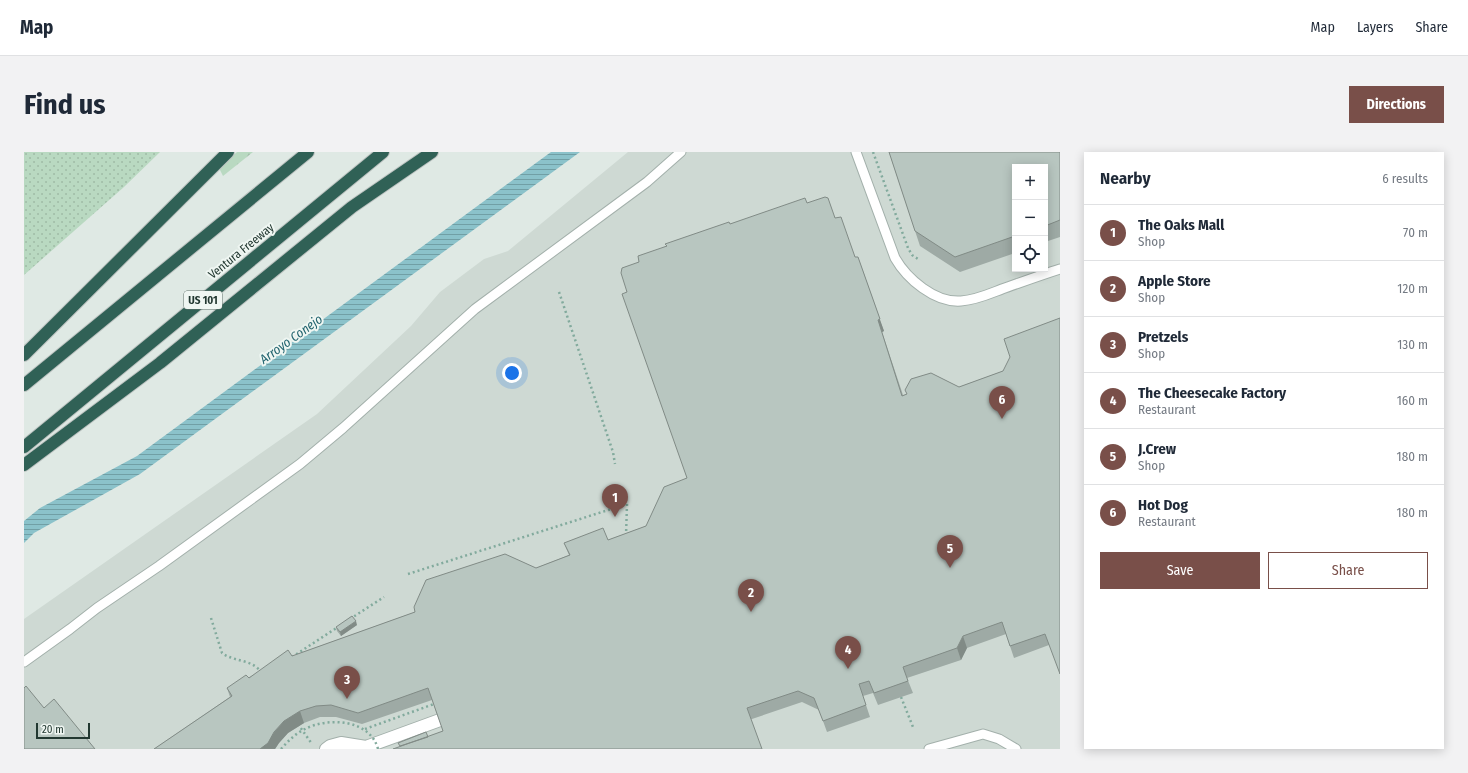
<!DOCTYPE html>
<html lang="en">
<head>
<meta charset="utf-8">
<style>
	:root { --surface:#fff; --page:#f2f2f3; --text:#1f2937; --muted:#747a83; --line:#e0e1e3; --accent:#794f49 }
	body { margin:0; font-family:"Fira Sans Condensed",sans-serif; background:var(--page); color:var(--text) }
	.controls { position:absolute; right:12px; top:12px; display:grid; overflow:hidden; border-radius:0px; box-shadow:0 2px 10px #0003 }
	.controls button { width:36px; height:36px; display:grid; place-items:center; padding:0; border:0; border-bottom:1px solid var(--line); background:var(--surface); color:var(--text); font:20px sans-serif }
	.scale { position:absolute; left:12px; bottom:10px; width:54px; box-sizing:border-box; padding-left:4px; border:2px solid #223831; border-top:0; font-size:11px; line-height:14px; white-space:nowrap; color:#223831; -webkit-text-stroke:3px #eff6f2; paint-order:stroke }
	.you { position:absolute; left:488px; top:221px; width:14px; height:14px; margin:-10px; border:3px solid #fff; border-radius:50%; background:#1a73e8; box-shadow:0 0 0 6px #1a73e833 }
	.badge { display:grid; place-items:center; width:26px; height:26px; border-radius:50%; background:var(--accent); color:#fff; font-size:13px; font-weight:700 }
	.pin { position:absolute; translate:-50% -33px; filter:drop-shadow(0 1px 2px #0008) }
	.pin::after { content:''; position:absolute; top:21px; width:14px; height:12px; background:inherit; clip-path:polygon(0 0,100% 0,50% 100%) }
	.list { margin:0; padding:0; list-style:none }
	h2 { display:flex; justify-content:space-between; align-items:center; height:52px; margin:0; padding:0 16px; font-size:17px }
	h2 small { font-size:13px; font-weight:400; color:var(--muted) }
	.list li { display:grid; grid-template-columns:26px 1fr auto; gap:12px; align-items:center; box-sizing:border-box; height:56px; padding:0 16px; border-top:1px solid var(--line) }
	.list b { display:block; font-size:15px; white-space:nowrap }
	.list p { margin:0; font-size:13px; white-space:nowrap; color:var(--muted) }
	.list em { font-size:13px; font-style:normal; color:var(--muted) }
	.actions { display:flex; gap:8px; padding:12px 16px }
	.actions a { flex:1; padding:9px 0; border:1px solid var(--accent); border-radius:0px; text-align:center; font-size:14px; color:var(--accent) }
	.actions .main { background:var(--accent); color:#fff }
	.icon { flex:none; width:22px; height:22px; fill:none; stroke:currentColor; stroke-width:2; stroke-linecap:round; stroke-linejoin:round }
	.map { position:relative; flex:none; width:1036px; height:597px; overflow:hidden; border-radius:0px }
	header { display:flex; align-items:center; gap:24px; box-sizing:border-box; height:56px; padding:0 20px; background:var(--surface); border-bottom:1px solid var(--line) }
	header strong { font-size:19px }
	nav { display:flex; gap:22px; margin-inline-start:auto; font-size:14px }
	.intro { display:flex; align-items:center; justify-content:space-between; box-sizing:border-box; height:96px; padding:0 24px }
	h1 { margin:0; font-size:28px }
	.button { padding:10px 18px; border-radius:0px; background:var(--accent); color:#fff; font-size:14px; font-weight:700 }
	main { display:flex; gap:24px; padding:0 24px }
	aside { flex:1; background:var(--surface); border-radius:0px; box-shadow:0 2px 10px #0003 }
	.map>svg:first-child { display:block }
	.built { fill:#ced9d3; fill-rule:evenodd }
	.grass { fill:url(#grass-dots) }
	.forest { fill:url(#forest-firs) }
	.water { fill:url(#water-rules) }
	.lines { fill:none; stroke-linecap:round; stroke-linejoin:round }
	.service-casing { stroke:#a3b0ab; stroke-width:11 }
	.pedestrian-casing { stroke:#a3b0ab; stroke-width:14 }
	.motorway-casing { stroke:#bdc3c1; stroke-width:14 }
	.path { stroke:#82aa9d; stroke-width:2.5; stroke-dasharray:2 3; stroke-linecap:butt }
	.service { stroke:#fff; stroke-width:9 }
	.pedestrian { stroke:#fff; stroke-width:12 }
	.motorway { stroke:#306156; stroke-width:12 }
	.path-bridge { stroke:#82aa9d; stroke-width:2.5; stroke-dasharray:2 3; stroke-linecap:butt }
	.wall { fill:#9eaaa5 }
	.shaded-wall { fill:#818b86 }
	.building { fill:#b8c6c0; stroke:#818b86 }
	.labels { text-anchor:middle; dominant-baseline:central; stroke-width:4; stroke-linejoin:round; paint-order:stroke }
	.shield { fill:#eff6f2; stroke:#60716b; stroke-width:1 }
	.shield-label { font-size:11px; font-weight:bold; fill:#223831 }
	.street-label { font-size:12px; fill:#223831; stroke:#eff6f2 }
	.water-label { font-size:13px; font-style:italic; fill:#21636e; stroke:#eff6f2 }
</style>
</head>
<body>
<header>
<strong>Map</strong>
<nav><a>Map</a><a>Layers</a><a>Share</a></nav>
</header>
<div class="intro"><h1>Find us</h1><a class="button">Directions</a></div>
<main>
<div class="map">
<svg width="1036" height="597" viewBox="0 0 1036 597">
	<defs>
		<pattern id="grass-dots" width="8" height="8" patternUnits="userSpaceOnUse"><rect width="8" height="8" fill="#b9d9c1"/><path d="M2 2h.1M6 6h.1" fill="none" stroke="#9fbba6" stroke-width="1.8" stroke-linecap="round"/></pattern>
		<pattern id="forest-firs" width="22" height="20" patternUnits="userSpaceOnUse"><rect width="22" height="20" fill="#b9d9c1"/><path d="M5 1l3.5 6h-7zM16 11l3.5 6h-7z" fill="#9fbba6"/></pattern>
		<pattern id="water-rules" width="6" height="5" patternUnits="userSpaceOnUse"><rect width="6" height="5" fill="#8bc2ca"/><path d="M0 2.5h6" fill="none" stroke="#719fa5"/></pattern>
	</defs>
	<rect width="100%" height="100%" fill="#dfe9e4"/>
	<!-- built -->
	<path class="built" d="M604,0H1036V597H0V467L293,262L387,174L416,140L460,107L484,99ZM991,15H1021V117H991Z"/>
	<!-- grass -->
	<path class="grass" d="M0,0H136L100,35L0,123Z"/>
	<!-- forest -->
	<path class="forest" d="M213,0H229L199,24L195,16Z"/>
	<!-- water -->
	<path class="water" d="M527,0H556L116,322L10,381L0,391V369L16,356L113,304Z"/>
	<g class="lines">
		<!-- service casing -->
		<g class="service-casing">
			<path id="service" d="M832,0L871,106C883,127 911,151 937,149C952,148 965,142 978,137C998,130 1017,123 1036,117
				M0,510L46,477L73,456L135,414L276,312L319,276L451,157L623,30L657,0
				M905,597L959,582L975,587L992,597"/>
		</g>
		<!-- pedestrian casing -->
		<g class="pedestrian-casing">
			<path id="pedestrian" d="M302,597L306,594L317,591L342,595L416,568"/>
		</g>
		<!-- motorway casing -->
		<g class="motorway-casing">
			<path id="motorway" d="M0,203L204,0
				M0,233L284,0
				M0,295L359,0
				M0,313L136,211L328,55L408,0"/>
		</g>
		<!-- path -->
		<path class="path" d="M849,0L884,96L888,103L894,107
			M535,140L589,300L591,312
			M384,422L603,352L602,384
			M187,466L198,501C210,510 228,507 237,520
			M326,467L360,445
			M268,505L314,475
			M877,545L889,575
			M274,572L288,592
			M341,577L410,552"/>
		<!-- service -->
		<use href="#service" class="service"/>
		<!-- pedestrian -->
		<use href="#pedestrian" class="pedestrian"/>
		<!-- motorway -->
		<use href="#motorway" class="motorway"/>
		<!-- path-bridge -->
		<path class="path-bridge" d="M257,597C264,589 271,582 281,577C304,565 346,567 354,597"/>
	</g>
	<!-- wall -->
	<path class="wall" d="M865,0H1036V85L1021,90V15H991V101L936,120L896,94Z
		M783,51L811,66L831,105L860,179L858,180L879,243L935,235L979,219L1036,166L1025,493L990,506L982,482L943,496L937,508L883,526L889,541L854,553L849,541L839,544L846,565L803,580L795,558L778,550L728,567L404,585L419,579L408,548L338,572L312,565H296L280,571L264,581L255,591L251,597H130L206,545L203,536L268,504L391,460L512,416L545,403L540,391L584,388L622,374L663,326L603,140L615,110L642,94L706,72Z
		M333,473L317,484L313,479L312,475Z"/>
	<!-- shaded-wall -->
	<path class="shaded-wall" d="M834,105L860,179L858,180L883,255L854,168Z
		M332,469L333,473L317,484L316,480Z
		M939,484L943,496L937,508L933,496Z
		M276,559L280,571L264,581L255,591L251,597H236L260,569Z"/>
	<!-- building -->
	<path class="building" d="M865,0H1036V68L1021,74V15H991V84L931,105L891,79Z
		M801,45L804,46L811,66L817,65L831,105H834L856,167L854,168L878,244L883,242L881,238L887,227L907,221L935,235L979,219L986,205L980,187L1036,166V522L1021,482L986,494L978,470L939,484L933,496L879,515L884,529L850,541L845,529L835,532L842,553L799,569L790,546L774,539L723,556L738,597H369L419,579L404,536L334,561L307,553L292,554L276,559L260,569L250,580L244,591L236,597H130L208,544L203,536L222,523L225,526L264,498L268,504L391,460L390,455L402,428L481,402L512,416L546,403L540,391L579,376L584,388L622,374L640,335L663,326L598,142L603,140L597,121L598,116L615,110L614,104L643,94L641,92L705,70L706,72L781,46L783,51Z
		M328,464L332,469L316,480L312,475Z
		M2,534L20,556L30,547L71,597H0V536Z
		M402,580L404,585L376,594L374,591Z"/>
	<g class="labels">
		<!-- shield labels -->
		<rect class="shield" x="160" y="139" width="38" height="18" rx="3"/>
		<g class="shield-label">
			<text x="179" y="148">US 101</text>
		</g>
		<!-- street labels -->
		<g class="street-label">
			<text transform="translate(217 99) rotate(-39)">Ventura Freeway</text>
		</g>
		<!-- water labels -->
		<g class="water-label">
			<text transform="translate(267 187) rotate(-36)">Arroyo Conejo</text>
		</g>
	</g>
</svg>
<div class="controls">
<button>+</button>
<button>−</button>
<button><svg class="icon" aria-label="locate" viewBox="0 0 24 24"><circle cx="12" cy="12" r="6"/><path d="M12 2v4M12 18v4M2 12h4M18 12h4"/></svg></button>
</div>
<div class="scale">20 m</div>
<div class="you"></div>
<div class="pin badge" style="left:591px;top:365px">1</div>
<div class="pin badge" style="left:727px;top:460px">2</div>
<div class="pin badge" style="left:323px;top:547px">3</div>
<div class="pin badge" style="left:824px;top:517px">4</div>
<div class="pin badge" style="left:926px;top:416px">5</div>
<div class="pin badge" style="left:978px;top:267px">6</div>
</div>
<aside>
<h2>Nearby<small>6 results</small></h2>
<ul class="list">
<li><span class="badge">1</span><div><b>The Oaks Mall</b><p>Shop</p></div><em>70 m</em></li>
<li><span class="badge">2</span><div><b>Apple Store</b><p>Shop</p></div><em>120 m</em></li>
<li><span class="badge">3</span><div><b>Pretzels</b><p>Shop</p></div><em>130 m</em></li>
<li><span class="badge">4</span><div><b>The Cheesecake Factory</b><p>Restaurant</p></div><em>160 m</em></li>
<li><span class="badge">5</span><div><b>J.Crew</b><p>Shop</p></div><em>180 m</em></li>
<li><span class="badge">6</span><div><b>Hot Dog</b><p>Restaurant</p></div><em>180 m</em></li>
</ul>
<div class="actions"><a class="main">Save</a><a>Share</a></div>
</aside>
</main>
</body>
</html>
